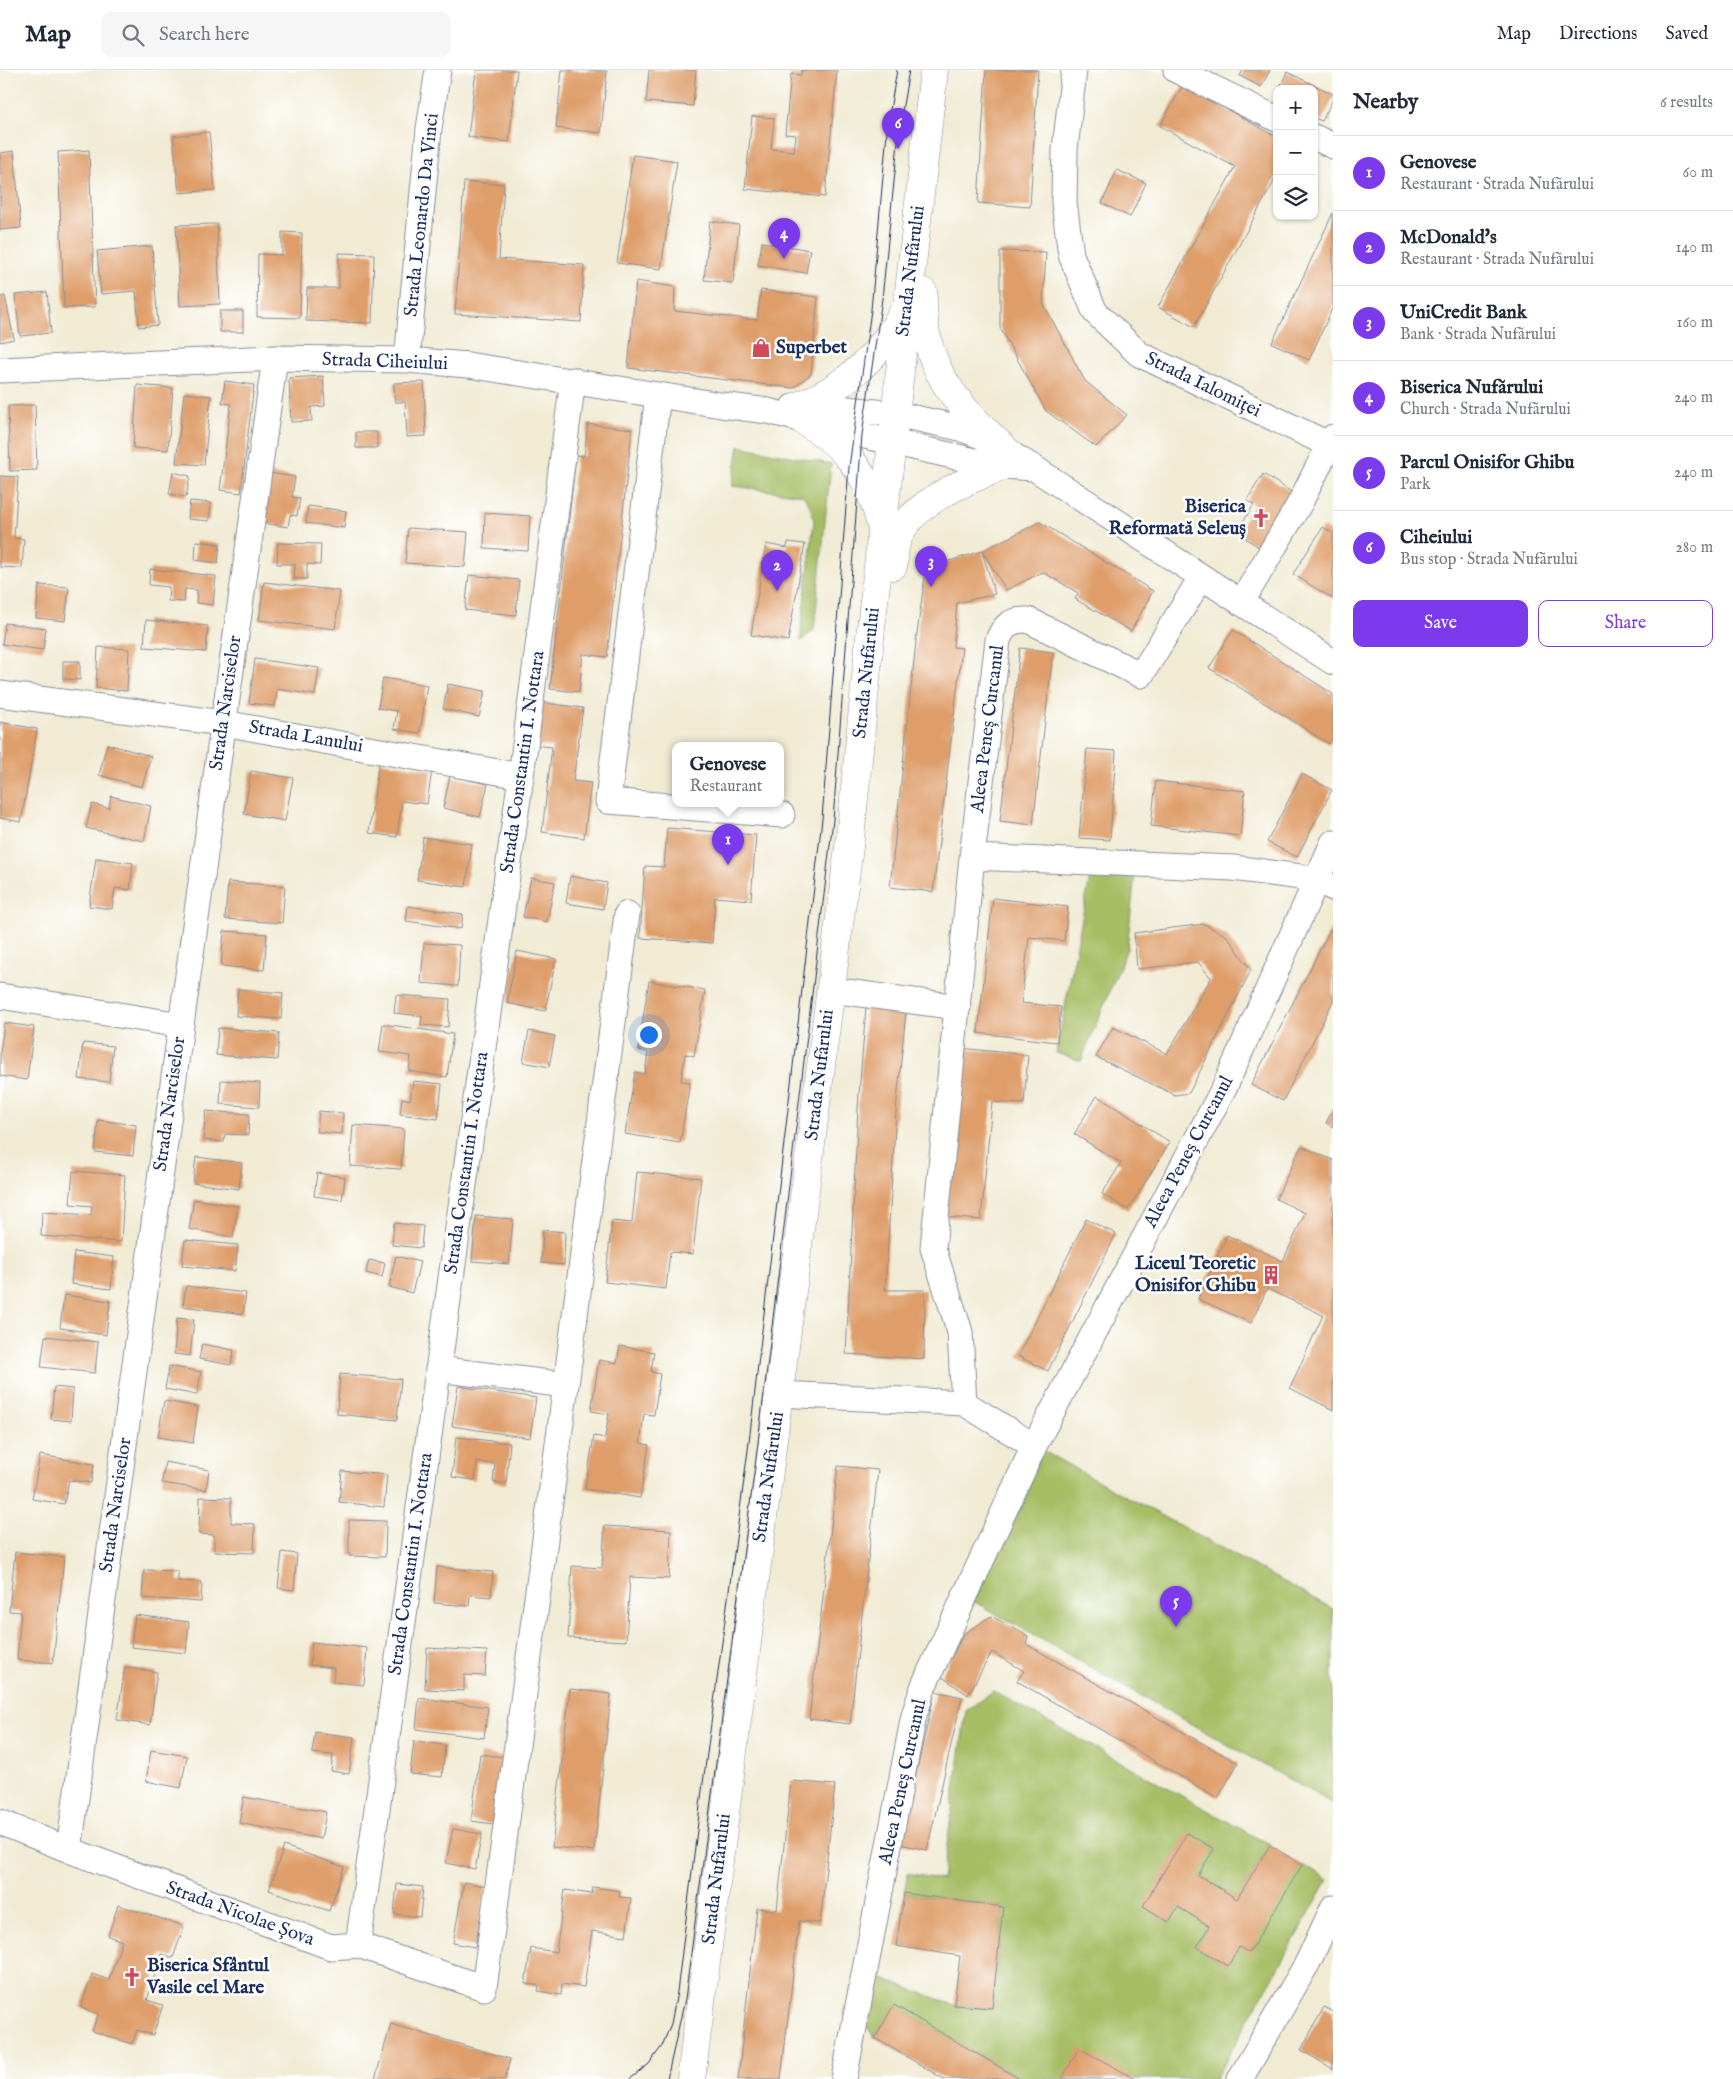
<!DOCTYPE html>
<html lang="en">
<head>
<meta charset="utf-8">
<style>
	:root { --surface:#fff; --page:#f6f6f7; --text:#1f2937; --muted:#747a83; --line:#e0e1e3; --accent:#7c3aed }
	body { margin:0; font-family:"IM FELL English",serif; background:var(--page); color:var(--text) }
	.controls { position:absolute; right:15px; top:15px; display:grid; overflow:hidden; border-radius:10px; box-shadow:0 1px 4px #0004 }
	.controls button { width:45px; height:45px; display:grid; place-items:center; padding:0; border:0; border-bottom:1px solid var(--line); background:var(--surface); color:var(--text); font:25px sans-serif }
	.you { position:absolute; left:648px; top:964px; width:18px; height:18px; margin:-12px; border:4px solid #fff; border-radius:50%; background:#1a73e8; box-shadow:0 0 0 8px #1a73e833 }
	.badge { display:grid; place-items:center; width:32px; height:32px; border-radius:50%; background:var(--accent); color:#fff; font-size:16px; font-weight:700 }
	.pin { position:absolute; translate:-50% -41px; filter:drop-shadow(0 1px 2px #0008) }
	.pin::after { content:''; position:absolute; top:26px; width:18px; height:15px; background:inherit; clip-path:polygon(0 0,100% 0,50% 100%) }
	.popup { position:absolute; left:672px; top:672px; width:112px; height:65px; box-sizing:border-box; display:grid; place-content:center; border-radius:10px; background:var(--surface); filter:drop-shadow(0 1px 4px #0005); font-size:16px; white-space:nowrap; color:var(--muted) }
	.popup b { font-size:19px; color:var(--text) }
	.popup::after { content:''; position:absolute; left:50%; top:100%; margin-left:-10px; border:10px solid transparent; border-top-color:var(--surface) }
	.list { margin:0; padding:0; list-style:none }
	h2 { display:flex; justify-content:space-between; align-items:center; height:65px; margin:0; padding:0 20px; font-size:21px }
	h2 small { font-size:16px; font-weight:400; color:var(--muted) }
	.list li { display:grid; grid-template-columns:32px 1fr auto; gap:15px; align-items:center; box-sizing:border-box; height:75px; padding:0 20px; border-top:1px solid var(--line) }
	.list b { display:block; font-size:19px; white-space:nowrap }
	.list p { margin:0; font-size:16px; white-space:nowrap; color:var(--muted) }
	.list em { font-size:16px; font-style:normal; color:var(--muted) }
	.actions { display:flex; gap:10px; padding:15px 20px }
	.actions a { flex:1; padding:11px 0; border:1px solid var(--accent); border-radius:10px; text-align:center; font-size:18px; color:var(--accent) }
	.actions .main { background:var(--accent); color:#fff }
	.icon { flex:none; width:28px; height:28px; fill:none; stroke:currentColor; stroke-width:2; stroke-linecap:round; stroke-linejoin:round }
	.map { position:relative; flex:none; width:1333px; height:2009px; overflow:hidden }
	header { display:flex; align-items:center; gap:30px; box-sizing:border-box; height:70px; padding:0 25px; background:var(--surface); border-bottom:1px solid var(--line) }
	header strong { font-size:24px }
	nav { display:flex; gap:28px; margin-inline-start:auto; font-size:18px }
	.search { width:350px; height:45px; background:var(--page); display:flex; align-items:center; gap:12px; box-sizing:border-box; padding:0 18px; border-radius:10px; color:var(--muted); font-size:19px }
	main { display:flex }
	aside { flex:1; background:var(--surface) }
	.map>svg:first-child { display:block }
	.green { fill:#a6bd63; stroke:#607660 }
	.building { fill:#de9d69 }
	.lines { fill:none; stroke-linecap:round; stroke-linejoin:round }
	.minor-casing { stroke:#868d99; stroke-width:27 }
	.major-casing { stroke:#868d99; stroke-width:29 }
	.minor { stroke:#fff; stroke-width:25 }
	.major { stroke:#fff; stroke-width:28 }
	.tram { stroke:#1b2f5e; stroke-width:1 }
	.labels { text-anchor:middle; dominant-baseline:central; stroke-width:5; stroke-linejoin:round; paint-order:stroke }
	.street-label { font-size:19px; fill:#1b2f5e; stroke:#fff }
	.poi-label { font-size:19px; font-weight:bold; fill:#1b2f5e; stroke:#fff; text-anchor:start }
</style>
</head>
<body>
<header>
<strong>Map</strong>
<div class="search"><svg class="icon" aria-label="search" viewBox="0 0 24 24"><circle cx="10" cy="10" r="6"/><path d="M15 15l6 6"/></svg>Search here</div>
<nav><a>Map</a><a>Directions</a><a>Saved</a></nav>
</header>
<main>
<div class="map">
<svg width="1333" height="2009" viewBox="0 0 1333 2009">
	<rect width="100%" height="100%" fill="#fff"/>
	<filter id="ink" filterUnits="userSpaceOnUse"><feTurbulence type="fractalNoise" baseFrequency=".02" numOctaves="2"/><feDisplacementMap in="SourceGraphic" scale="10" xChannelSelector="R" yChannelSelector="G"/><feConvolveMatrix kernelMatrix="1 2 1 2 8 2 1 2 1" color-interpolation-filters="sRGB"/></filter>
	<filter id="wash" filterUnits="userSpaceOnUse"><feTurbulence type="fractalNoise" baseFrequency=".0096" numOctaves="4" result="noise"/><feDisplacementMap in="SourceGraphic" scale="20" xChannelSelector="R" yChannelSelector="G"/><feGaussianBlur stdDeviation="1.12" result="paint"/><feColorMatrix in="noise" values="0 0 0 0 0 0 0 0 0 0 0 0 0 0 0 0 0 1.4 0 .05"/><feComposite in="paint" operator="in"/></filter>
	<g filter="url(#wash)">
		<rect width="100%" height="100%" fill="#f1ebd4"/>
		<!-- green -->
		<path class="green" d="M739,376L831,394L814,560L801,571V561L814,451L810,436L803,425L732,416Z
			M1093,792L1136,794L1127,879L1081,991L1056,983Z
			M1034,1376L1333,1539V1734L966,1527Z
			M993,1621L1270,1775L1237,1829L1198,1805L1144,1836L1169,1852L1178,1837L1209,1856L1197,1877L1228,1896L1239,1877L1302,1795L1328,1810L1215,2009H1020L894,1935L875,1968L866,1955L873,1905L954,1935L992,1938L1003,1837L904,1823L908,1803L942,1810L966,1641Z"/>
		<g id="blocks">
			<!-- building -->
			<path class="building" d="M476,0H517L509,72L468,67Z
				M562,0L607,1L601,63L556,58Z
				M649,0H696L693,36L646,32Z
				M802,0H837L825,127L745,119L752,46L774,48L771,79L794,81L796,65L785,64L791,4L801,5Z
				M986,0H1038L1030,137L978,133Z
				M1243,0H1270L1261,17L1240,6Z
				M1287,2L1333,24V29L1322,51L1314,48V19H1279Z
				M1183,15L1277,67V106L1194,257L1158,237L1235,97L1160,56Z
				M209,62L215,120L179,123L173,66Z
				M89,80L95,237L64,238L58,82Z
				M14,81L21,158L0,160V83Z
				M633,85L677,91L661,199L617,193Z
				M1117,100L1146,113L1130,147L1102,133Z
				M464,112L504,114L499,189L584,195L581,252L455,244Z
				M1333,143V237L1309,290L1272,273Z
				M710,151L739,155L733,213L704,210Z
				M217,154L220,234L180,236L176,155Z
				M282,162L302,163L300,248L257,247L258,184L282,185Z
				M762,172L810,180L806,203L758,195Z
				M152,176L158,255L139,257L136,221L101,224L97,181Z
				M1000,181L1046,182L1043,233L1085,311L1127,345L1096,377L1046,341L1000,258Z
				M339,183L374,184L372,253L306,251L307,218H339Z
				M636,211L675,217L674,241L757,250L761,220L818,227L811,304L793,318L628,298Z
				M47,222L51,263L20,266L15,225Z
				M5,226L14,269L0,272V227Z
				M220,241H243V262H220Z
				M323,306L325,336L311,337L312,351L291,352L289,308Z
				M225,311L254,315L241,423L220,420L231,334L222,333Z
				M424,312L426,366L407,367L405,332H395L394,313Z
				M137,315L173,318L168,380L133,378Z
				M184,323L211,326L204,395L176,393Z
				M35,335L37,400L10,401L8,336Z
				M588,354L632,359L607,587L583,584L579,622L550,619L576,385L584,386Z
				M356,362H377V378H356Z
				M173,402L190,406L186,427L169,424Z
				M270,403L295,407L292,427L300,428L297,446L290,445L288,457L262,453Z
				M1263,404L1293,423L1259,477L1236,462L1254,435L1247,430Z
				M0,406L18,407L14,468L24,469L22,498L0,497Z
				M190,431L211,433L209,451L188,449Z
				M308,436L346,441L344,458L306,453Z
				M485,443L530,446L528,481L484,478Z
				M1040,452L1153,521L1131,561L1075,529L1078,523L1043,502L1006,520L982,481L995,524L957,533L953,577L962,578L933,822L890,817L916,571L926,498L982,481Z
				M1323,457L1333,463V529L1293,504Z
				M408,458L468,462L465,497L405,493Z
				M196,471L220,474L218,493L195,490Z
				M788,472L805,474L788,571L751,565L766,474L787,478Z
				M278,473L321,474L320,495L307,494V509H294L295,494H277Z
				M150,499L216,506L213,535L196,533L197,520L185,519L184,532L168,531L169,517L149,515Z
				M469,505L519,510L516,545L465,540Z
				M264,512L340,521L335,559L259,550Z
				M39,515L69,517L65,551L36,548Z
				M146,550L208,556L206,582L144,577Z
				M5,553L46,558L43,580L2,574Z
				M1233,560L1333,624V668L1329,674L1209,598Z
				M98,577L129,579L127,621L96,618Z
				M1020,578L1053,582L1033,755L1000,751Z
				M255,589L319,598L315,625L277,619L275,636L249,633Z
				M63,591H80V610L63,609Z
				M383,608L427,615L420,663L394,659L397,641L378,638Z
				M448,614L485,621L479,647L443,639Z
				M538,632L583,638L573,711L591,713L584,768L542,762L552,677L533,675Z
				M0,652L37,659L21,752L0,748Z
				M107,674L151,686L142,717L99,705Z
				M1087,679L1116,681L1110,770L1079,768Z
				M379,692L432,700L427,734L402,731L397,767L369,763Z
				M251,701L293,708L285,751L244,744Z
				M1302,704L1332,720L1297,787L1267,772Z
				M450,706L488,714L480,747L443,738Z
				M1156,711L1245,721L1240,766L1151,756Z
				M111,726L151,736L144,771L86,758L92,734L109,738Z
				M667,758L756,765L751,830L715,827L712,873L640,868L645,796L664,797Z
				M423,767L472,774L466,817L417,810Z
				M96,788L133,793L130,820L115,818L112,839L89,836Z
				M570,806L607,813L603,839L566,833Z
				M531,808L555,812L547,852L523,847Z
				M228,812L285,816L282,853L225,849Z
				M993,828L1068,837L1064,871L1029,867L1021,933L1061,937L1057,972L978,963Z
				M408,836L463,844L461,859L406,851Z
				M1204,854L1227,866L1251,900L1189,1023L1175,1025L1096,987L1113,957L1167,984L1211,908L1198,892L1137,899L1134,863Z
				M1330,860L1333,862V931L1283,1031L1251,1015Z
				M224,861L267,864L264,900L221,896Z
				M424,873L460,875L458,916L421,913Z
				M517,881L556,889L545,941L507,933Z
				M649,911L705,920L694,986L685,984L681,1011L690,1012L680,1073L625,1064L635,1002L645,1004L648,982L638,980Z
				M238,919L283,923L281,949L236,946Z
				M396,925L450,929L448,957L421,955L422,946L394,943Z
				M866,937L906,941L896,1041L885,1220H925L924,1289L846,1284L858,1037Z
				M4,953L34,957L27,1010L0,1006V984Z
				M383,954L453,964L447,1007L409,1001L411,986L379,982Z
				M218,958L279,963L277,990L216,985Z
				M529,961L555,966L549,997L523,992Z
				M83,973L113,976L109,1012L79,1009Z
				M960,978L1028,985L1024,1034L992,1032L981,1150L945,1147Z
				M221,1010L260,1013L259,1037L220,1034Z
				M413,1011L442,1014L438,1049L400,1044L402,1028L410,1030Z
				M1097,1026L1170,1072L1128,1140L1102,1124L1121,1093L1074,1064Z
				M1333,1039V1057L1326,1053Z
				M206,1041L249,1044L248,1065L225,1064L224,1072L203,1070Z
				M319,1041L343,1043L342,1064L317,1062Z
				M98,1050L136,1055L133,1086L95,1082Z
				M353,1055L404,1059L401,1099L350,1096Z
				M1301,1076L1333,1090V1340L1290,1318L1323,1245L1267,1219L1251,1253L1198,1229L1227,1165L1283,1191L1305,1143L1276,1129Z
				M196,1087L242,1093L239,1119L193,1113Z
				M73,1101L125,1105L121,1172L41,1166L42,1142L91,1145L92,1136L70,1134Z
				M637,1102L701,1108L693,1184L670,1182L666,1219L605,1212L612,1151L632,1153Z
				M317,1103L345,1107L342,1130L314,1126Z
				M194,1129L238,1136L233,1167L189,1159Z
				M476,1146L513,1149L509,1194L472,1191Z
				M1086,1149L1116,1164L1048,1301L1018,1286Z
				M394,1153L423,1156L421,1178L392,1175Z
				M543,1160L565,1162L564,1195L541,1193Z
				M185,1170L238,1175L235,1201L182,1196Z
				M74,1182L114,1187L111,1219L71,1214Z
				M396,1186L420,1192L412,1223L389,1217Z
				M369,1190L385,1193L382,1207L366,1203Z
				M186,1216L246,1223L243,1244L183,1236Z
				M64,1225L110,1231L106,1265L60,1258Z
				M177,1248L194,1250L190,1286L174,1284Z
				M45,1266L98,1272L95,1303L41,1297Z
				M202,1274L234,1280L231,1295L199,1289Z
				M620,1276L654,1282L651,1302L660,1304L654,1345L644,1344L640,1373L649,1375L640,1428L585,1419L594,1366L605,1368L609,1344L591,1341L599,1290L617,1293Z
				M169,1296L201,1302L197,1325L165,1319Z
				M340,1304L401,1309L397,1350L337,1344Z
				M458,1316L536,1328L530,1368L452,1356Z
				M54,1317L73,1319L71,1351L51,1349Z
				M164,1331L198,1337L193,1373L158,1367Z
				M456,1367L510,1373L506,1414L493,1412L495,1394L477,1392L475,1410L452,1407Z
				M40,1385L94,1394L91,1413L69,1410L64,1434L32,1429Z
				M165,1392L209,1400L206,1420L162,1413Z
				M838,1396L878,1400L850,1654L809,1649Z
				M342,1401L387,1405L384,1437L339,1432Z
				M200,1427L231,1428V1453L255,1454L254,1483L214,1482V1465L199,1464Z
				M349,1450L386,1451L385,1487L349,1486Z
				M605,1456L671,1460L669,1509L630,1507L626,1571L568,1568L572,1496L602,1498Z
				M15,1482L64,1487L53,1593L17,1590L21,1542L9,1541Z
				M282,1482L297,1484L294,1520L278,1518Z
				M437,1497L493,1502L491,1527L470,1525L469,1536L434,1533Z
				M144,1500L178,1501V1511L202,1512L201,1532L142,1528Z
				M135,1545L189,1552L186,1583L131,1577Z
				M991,1546L1028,1566L1026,1574L1238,1693L1218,1728L1017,1611L1024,1601L992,1582L968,1625L941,1606L964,1564Z
				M312,1572L367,1578L364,1615L333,1612L334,1598L310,1595Z
				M427,1578L487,1581L485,1606L464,1605V1621L425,1619Z
				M125,1597L157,1602L150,1655L117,1650Z
				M570,1619L611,1624L594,1781L552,1777Z
				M935,1621L962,1627L927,1780L900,1774Z
				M419,1628L488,1637L484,1668L416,1659Z
				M315,1662L354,1667L349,1704L331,1701L333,1685L312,1683Z
				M414,1671L445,1675L442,1707L410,1704Z
				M151,1680L187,1686L181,1718L146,1711Z
				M480,1684L503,1687L494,1754L471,1751Z
				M791,1711L835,1715L820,1853L799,1851L781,2009H738L757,1838L777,1840Z
				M244,1727L326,1742L321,1769L239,1753Z
				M453,1759L482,1764L475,1799L446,1793Z
				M1187,1763L1214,1779L1198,1805L1237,1829L1270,1775L1302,1795L1249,1883L1239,1877L1228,1896L1197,1877L1209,1856L1178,1837L1169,1852L1143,1836Z
				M284,1776L344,1797L329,1841L269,1820Z
				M464,1812L486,1816L475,1877L453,1873Z
				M397,1814L423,1817L420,1847L394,1844Z
				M593,1817L620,1821L619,1827L631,1828L626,1866L592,1861L584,1917L562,1914L561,1925L538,1921L539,1916L525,1914L531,1878L556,1882L565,1820L592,1824Z
				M904,1823L1003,1837L992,1938L954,1935L960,1886L896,1876Z
				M118,1835L184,1856L173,1888L162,1884L147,1930L163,1935L153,1965L137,1960L132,1974L92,1961L98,1944L81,1938L92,1904L109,1910L122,1871L108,1866Z
				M894,1935L1020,2009H944L875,1968Z
				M1324,1937L1333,1942V1999L1301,1980Z
				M391,1954L510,1989L505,2009H375Z
				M1079,1978L1136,2009H1062Z"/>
		</g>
	</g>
	<g filter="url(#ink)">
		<use href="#blocks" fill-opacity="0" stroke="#868d99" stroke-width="1"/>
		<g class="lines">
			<!-- minor casing -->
			<g class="minor-casing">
				<path id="minor" d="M1074,0L1065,79L1064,132L1071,185L1095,242L1139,284L1330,375
					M1176,0L1277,49
					M1314,67L1333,76
					M407,290L429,59L438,0
					M0,300L275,288L407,290L468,295L721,335L768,341L852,363L975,391L1003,396L1034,398
					M658,325L608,731L782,745
					M793,337L837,338L896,344L960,358L981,366L1034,398L1333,592
					M1241,533L1300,433L1333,367
					M0,624L223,653L521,706
					M972,787L1233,798L1316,809L1333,818
					M831,920L958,937
					M0,926L181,955
					M438,1299L566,1315
					M780,1324L964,1333L1034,1376
					M964,1333L960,1262L933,1178L972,787L998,570C1004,555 1012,549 1028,550L1141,605L1201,508
					M0,1752L69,1780L331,1877L358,1875L484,1918L566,1315L627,844
					M69,1780L181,955L275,288
					M358,1875L521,706L573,310
					M844,2009L914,1645L924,1615L1034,1376L1225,1016L1333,773
					M1240,2009L1308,1892L1333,1838"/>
			</g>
			<!-- major casing -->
			<g class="major-casing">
				<path id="major" d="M923,222C920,297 956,334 1008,382
					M798,336C845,318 879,287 903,242
					M802,350C844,374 869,404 880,452
					M893,496C894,489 894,481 896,473C907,433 969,410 1003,396
					M691,2009L850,769L871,558L934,0"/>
			</g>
			<!-- minor -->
			<use href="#minor" class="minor"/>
			<!-- major -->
			<use href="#major" class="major"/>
			<!-- tram -->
			<path class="tram" d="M630,2009L649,1994L662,1976L671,1954L677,1922L701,1728L748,1380L822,749L849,397L871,240L888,51L897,0
				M667,2009L685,1929L757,1381L833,750L862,365L882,229L900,53L909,0"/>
		</g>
	</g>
	<!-- icons -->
	<defs>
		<g id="shop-bare" transform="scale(1.5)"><path d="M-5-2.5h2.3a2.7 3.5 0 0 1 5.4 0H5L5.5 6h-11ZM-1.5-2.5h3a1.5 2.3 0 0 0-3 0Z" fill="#d1495b" stroke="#fff" stroke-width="2.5" paint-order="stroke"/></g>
		<g id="church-bare" transform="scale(1.5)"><path d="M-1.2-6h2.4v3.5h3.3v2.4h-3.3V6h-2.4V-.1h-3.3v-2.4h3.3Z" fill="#d1495b" stroke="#fff" stroke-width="2.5" paint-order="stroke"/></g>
		<g id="building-bare" transform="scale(1.5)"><path d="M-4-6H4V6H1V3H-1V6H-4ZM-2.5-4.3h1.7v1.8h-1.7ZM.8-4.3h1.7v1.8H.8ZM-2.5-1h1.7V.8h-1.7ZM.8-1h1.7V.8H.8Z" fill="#d1495b" stroke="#fff" stroke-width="2.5" paint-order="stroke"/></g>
	</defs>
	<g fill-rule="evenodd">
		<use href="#shop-bare" x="761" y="278"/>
		<use href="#church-bare" x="1261" y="448"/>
		<use href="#building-bare" x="1271" y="1205"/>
		<use href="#church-bare" x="132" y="1907"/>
	</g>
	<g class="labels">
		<!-- street labels -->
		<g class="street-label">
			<text transform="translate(422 145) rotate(-84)">Strada Leonardo Da Vinci</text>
			<text transform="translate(911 201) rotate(-83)">Strada Nufărului</text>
			<text transform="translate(385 292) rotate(2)">Strada Ciheiului</text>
			<text transform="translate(1203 315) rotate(26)">Strada Ialomiței</text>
			<text transform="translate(867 603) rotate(-84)">Strada Nufărului</text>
			<text transform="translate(226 633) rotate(-82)">Strada Narciselor</text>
			<text transform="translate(988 659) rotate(-83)">Aleea Peneș Curcanul</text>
			<text transform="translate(306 667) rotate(10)">Strada Lanului</text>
			<text transform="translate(523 692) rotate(-82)">Strada Constantin I. Nottara</text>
			<text transform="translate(820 1005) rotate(-83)">Strada Nufărului</text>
			<text transform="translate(170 1034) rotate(-82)">Strada Narciselor</text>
			<text transform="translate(1189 1082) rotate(-62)">Aleea Peneș Curcanul</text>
			<text transform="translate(467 1093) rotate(-82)">Strada Constantin I. Nottara</text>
			<text transform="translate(769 1407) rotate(-82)">Strada Nufărului</text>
			<text transform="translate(116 1435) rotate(-82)">Strada Narciselor</text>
			<text transform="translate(411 1494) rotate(-82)">Strada Constantin I. Nottara</text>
			<text transform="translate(903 1712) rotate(-78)">Aleea Peneș Curcanul</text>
			<text transform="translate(717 1809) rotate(-83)">Strada Nufărului</text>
			<text transform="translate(240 1844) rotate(20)">Strada Nicolae Șova</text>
		</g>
		<!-- poi labels -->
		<g class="poi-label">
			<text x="776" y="278">Superbet</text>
			<text x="1246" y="437" text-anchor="end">Biserica<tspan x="1246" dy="22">Reformată Seleuș</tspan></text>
			<text x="1256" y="1194" text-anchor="end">Liceul Teoretic<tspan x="1256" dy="22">Onisifor Ghibu</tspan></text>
			<text x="147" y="1896">Biserica Sfântul<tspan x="147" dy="22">Vasile cel Mare</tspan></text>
		</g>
	</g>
</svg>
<div class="controls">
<button>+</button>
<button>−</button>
<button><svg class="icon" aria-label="layers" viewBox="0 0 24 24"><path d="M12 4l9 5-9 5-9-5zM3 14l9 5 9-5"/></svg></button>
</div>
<div class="you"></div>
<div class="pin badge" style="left:728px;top:795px">1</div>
<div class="popup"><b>Genovese</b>Restaurant</div>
<div class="pin badge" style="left:777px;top:521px">2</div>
<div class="pin badge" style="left:931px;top:517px">3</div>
<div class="pin badge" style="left:784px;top:189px">4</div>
<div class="pin badge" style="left:1176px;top:1557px">5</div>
<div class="pin badge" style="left:898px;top:79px">6</div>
</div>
<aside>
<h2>Nearby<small>6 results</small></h2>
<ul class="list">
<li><span class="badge">1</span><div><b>Genovese</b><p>Restaurant · Strada Nufărului</p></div><em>60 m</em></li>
<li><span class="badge">2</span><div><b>McDonald's</b><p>Restaurant · Strada Nufărului</p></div><em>140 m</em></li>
<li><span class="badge">3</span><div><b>UniCredit Bank</b><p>Bank · Strada Nufărului</p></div><em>160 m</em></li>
<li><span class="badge">4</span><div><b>Biserica Nufărului</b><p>Church · Strada Nufărului</p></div><em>240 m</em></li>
<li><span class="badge">5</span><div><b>Parcul Onisifor Ghibu</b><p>Park</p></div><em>240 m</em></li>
<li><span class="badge">6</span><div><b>Ciheiului</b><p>Bus stop · Strada Nufărului</p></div><em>280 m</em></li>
</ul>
<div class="actions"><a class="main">Save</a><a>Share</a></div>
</aside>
</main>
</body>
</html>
